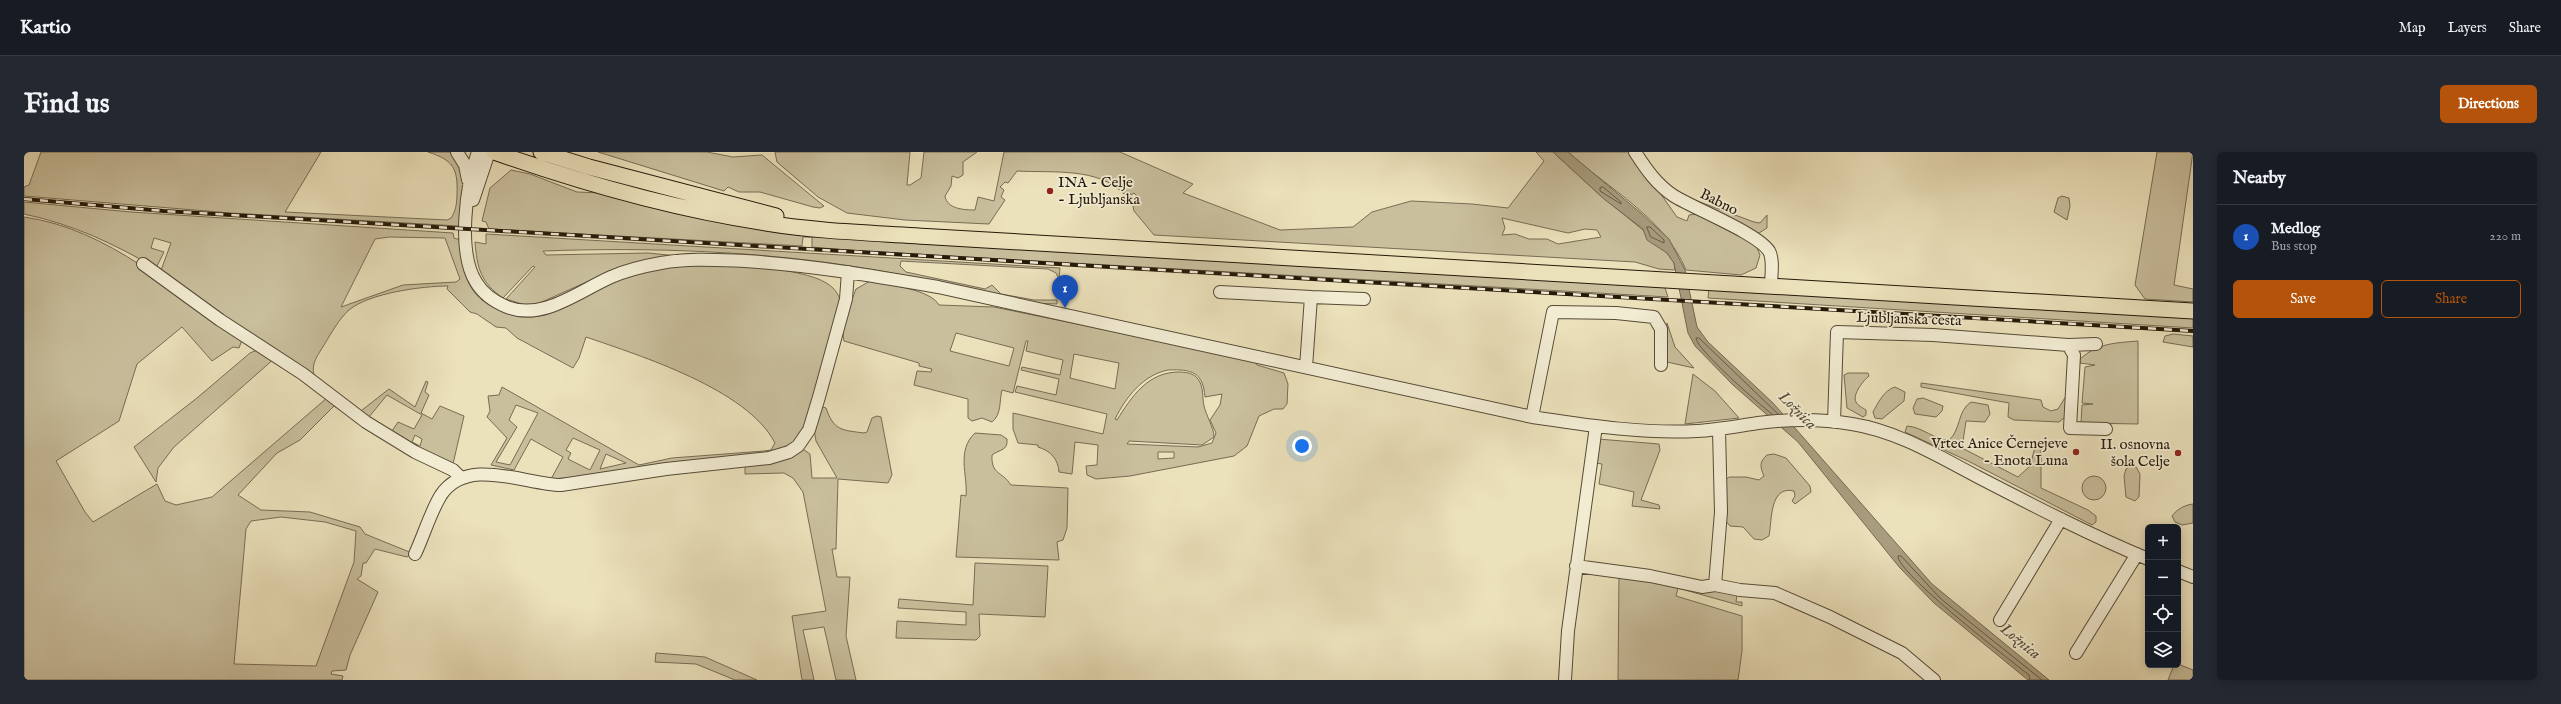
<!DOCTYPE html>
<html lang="en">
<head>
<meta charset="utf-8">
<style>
	:root { --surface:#171b24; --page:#242831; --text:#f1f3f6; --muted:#9ea1a6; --line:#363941; --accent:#b45309 }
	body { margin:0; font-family:"IM FELL English",serif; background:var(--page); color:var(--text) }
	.controls { position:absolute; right:12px; bottom:12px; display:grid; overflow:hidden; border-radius:6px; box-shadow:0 2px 10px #0003 }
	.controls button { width:36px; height:36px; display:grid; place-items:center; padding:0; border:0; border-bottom:1px solid var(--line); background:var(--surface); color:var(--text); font:20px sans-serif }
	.you { position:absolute; left:1278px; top:294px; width:14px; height:14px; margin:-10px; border:3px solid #fff; border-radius:50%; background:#1a73e8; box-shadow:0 0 0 6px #1a73e833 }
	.badge { display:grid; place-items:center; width:26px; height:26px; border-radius:50%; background:var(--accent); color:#fff; font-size:13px; font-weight:700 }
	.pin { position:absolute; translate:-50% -33px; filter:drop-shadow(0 1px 2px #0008) }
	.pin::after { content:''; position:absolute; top:21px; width:14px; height:12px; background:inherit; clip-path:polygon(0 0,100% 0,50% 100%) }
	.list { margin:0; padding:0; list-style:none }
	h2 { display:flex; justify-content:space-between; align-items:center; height:52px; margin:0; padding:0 16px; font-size:17px }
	h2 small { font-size:13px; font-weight:400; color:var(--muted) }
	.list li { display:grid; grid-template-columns:26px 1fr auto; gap:12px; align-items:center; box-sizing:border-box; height:64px; padding:0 16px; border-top:1px solid var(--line) }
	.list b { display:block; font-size:15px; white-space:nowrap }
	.list p { margin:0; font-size:13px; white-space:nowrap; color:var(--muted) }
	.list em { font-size:13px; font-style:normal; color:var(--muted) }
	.actions { display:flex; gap:8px; padding:12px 16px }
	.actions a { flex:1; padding:9px 0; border:1px solid var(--accent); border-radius:6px; text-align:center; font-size:14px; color:var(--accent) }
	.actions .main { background:var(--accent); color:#fff }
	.icon { flex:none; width:22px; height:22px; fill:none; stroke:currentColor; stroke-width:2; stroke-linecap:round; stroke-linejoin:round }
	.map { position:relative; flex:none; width:2169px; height:528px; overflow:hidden; border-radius:6px }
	header { display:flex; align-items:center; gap:24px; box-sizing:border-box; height:56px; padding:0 20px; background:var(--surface); border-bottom:1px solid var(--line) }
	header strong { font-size:19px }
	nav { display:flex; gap:22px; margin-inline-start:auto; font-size:14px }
	.intro { display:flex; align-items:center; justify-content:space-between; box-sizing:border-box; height:96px; padding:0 24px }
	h1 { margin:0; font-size:28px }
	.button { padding:10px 18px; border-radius:6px; background:var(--accent); color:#fff; font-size:14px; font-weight:700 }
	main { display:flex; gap:24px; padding:0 24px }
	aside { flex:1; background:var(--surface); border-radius:6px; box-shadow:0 2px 10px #0003 }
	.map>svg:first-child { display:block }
	.green { fill:#c9bf9d; stroke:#776c54; fill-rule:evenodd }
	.water { fill:#a89d7f; stroke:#746850 }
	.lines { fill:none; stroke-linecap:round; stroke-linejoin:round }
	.shore { stroke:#665b44; stroke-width:1 }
	.minor-casing { stroke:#564b36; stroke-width:14 }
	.major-casing { stroke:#25190a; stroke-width:17 }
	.minor { stroke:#f2ecd3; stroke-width:12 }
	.major { stroke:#ebe1bb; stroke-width:15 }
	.rail-casing { stroke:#25190a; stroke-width:4 }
	.rail { stroke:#f2ecd3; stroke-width:2.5; stroke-dasharray:8; stroke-linecap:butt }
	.poi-dot { fill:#8f2418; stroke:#f2ecd3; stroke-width:1.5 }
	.labels { text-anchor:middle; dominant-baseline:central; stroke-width:3.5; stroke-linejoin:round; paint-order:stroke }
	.poi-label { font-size:15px; fill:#25190a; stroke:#f2ecd3; text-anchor:end }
	.street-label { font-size:15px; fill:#25190a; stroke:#f2ecd3 }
	.water-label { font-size:16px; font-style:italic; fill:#594e39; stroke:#f2ecd3 }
</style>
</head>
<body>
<header>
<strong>Kartio</strong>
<nav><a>Map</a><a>Layers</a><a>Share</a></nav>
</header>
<div class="intro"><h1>Find us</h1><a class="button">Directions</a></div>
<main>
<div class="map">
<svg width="2169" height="528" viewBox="0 0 2169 528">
	<rect width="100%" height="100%" fill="#ebe1bb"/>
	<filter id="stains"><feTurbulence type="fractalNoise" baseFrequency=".005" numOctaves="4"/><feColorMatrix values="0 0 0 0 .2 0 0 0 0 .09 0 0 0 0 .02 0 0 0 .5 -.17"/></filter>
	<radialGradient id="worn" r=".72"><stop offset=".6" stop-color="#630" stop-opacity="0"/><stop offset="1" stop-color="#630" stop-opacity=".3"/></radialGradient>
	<!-- green -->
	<path class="green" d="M17,0H297L261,60L423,68L427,66C432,59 433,50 433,42C434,16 429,8 404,0H427C447,20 438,50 435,74L207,61L0,44V35L5,33Z
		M574,0H683L709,5L738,3L800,54L796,56L789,55L736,40H715L704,35L700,39Z
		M751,0H886L883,33H886L897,26L900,0H953L939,10V23L934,26L928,24L927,34L921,44C923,57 940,58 951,58L954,45L970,49L980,0H1096L1169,32L1159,41L1256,78L1329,75L1348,60L1387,49L1448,52L1484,56L1520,9L1512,0H1529L1578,45L1619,78L1625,87L1643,101L1650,111L1651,118L1635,117L1611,110L1130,83L1110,59L1109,54L1116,47L1110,41L1107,43L1104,39L1100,42C1074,15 1029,21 993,19L984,31L981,30L976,35L980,38L977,45L981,48L965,72L881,68L823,61L794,45L753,10ZM1478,66L1544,81L1561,77L1573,78L1577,85L1534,92L1523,87H1505L1491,82L1478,83L1481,76Z
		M1544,0H1607L1653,65L1663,69L1665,63L1672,62L1732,93L1736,103L1732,116L1717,123L1662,118C1641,66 1583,36 1544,0Z
		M2133,0H2169L2150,133L2169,137V150L2121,147L2111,133Z
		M487,18L506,22L553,40L578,41L663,63L1640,133L1644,145L822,98L788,95V85H779L778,94L465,77L462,70L458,69L466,36Z
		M2038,44L2045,46L2046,54L2043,68L2030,60L2034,46Z
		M1673,49L1730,70L1736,71L1743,63V76L1732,83L1671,52Z
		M0,50L107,60L429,81L430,86L437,88C437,115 442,142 469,155C478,159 488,164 497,165C529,168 557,145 584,133C597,127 611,122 625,119C670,109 724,110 769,120C787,124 811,129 816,148L785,266L775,286L759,299L555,325L527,327L539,305L507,287L490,318L467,313L483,286L463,265L466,259L464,244L475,243L478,235L615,313L648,306L740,299L747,298L751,291C723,237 617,204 562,185L555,206L549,216L493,186L482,176L472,175L453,162L446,160L423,137L424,134C399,134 345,141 325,158C315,167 308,180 300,193C294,203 287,211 290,223L136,121L147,91L130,86L127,96L140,100L132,116C88,91 51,73 0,62ZM365,85L421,86L436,127L432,130L379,133L317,155L351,87ZM492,253L514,261L486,313L472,310L493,275L485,268ZM549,286L576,298L566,318L544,307L547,301L542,298ZM582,302L602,311L576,317Z
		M0,65C85,77 151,139 218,188L215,196L209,195L188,209L158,175L113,212L95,269L32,309L61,360L69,370L133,332L141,349L152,353L188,345L304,245L346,277L310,254L276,288L253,301L214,343L237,358L286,360L336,375L341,382L388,401L383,405L351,397L342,411H339L337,424L333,427L354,440L326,503L322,518L308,519L307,522L319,524L318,528H0ZM257,365L301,370L332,379L330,410L292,514L210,512L222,377L227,369Z
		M462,82L1036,116L1035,127L1032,121L1024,117L877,109L876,114L882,120L961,137L968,133L977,142L1010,148H1033V152L1008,151C954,139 900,126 845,117C739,99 627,95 519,99L522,103L624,101L654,104L585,120L511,153H501L482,147L511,115L509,114L479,146C457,131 453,116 451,90L462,92Z
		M846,129C864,133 906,137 915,153L970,155L1229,208L1233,213L1260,221L1264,232L1263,252L1259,257H1250L1235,264L1223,294L1210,304L1106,324L1072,327L1063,323L1062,314L1073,313L1074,293L1051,290L1048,322L1035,320C1034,307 1027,299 1014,295V293L994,291L989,277V261L1079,282L1083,262L991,240L993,234L1032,243L1035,227L997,218L998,215L1036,223L1039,208L1002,199L1004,189H1002L989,241L978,238C975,249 978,262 968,270L958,266L948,269L944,266V247L890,233L893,219L907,220L908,217L895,214V211L820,189C816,174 827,151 832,137ZM932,181L990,196L985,214L926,199ZM1050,202L1095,211L1091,237L1046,226ZM1144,218C1168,217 1179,220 1181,245L1198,242L1196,253L1186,268L1192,281L1188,291L1174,295L1103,292L1105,289L1178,293L1190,285C1190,276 1182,263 1180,254C1178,245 1180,235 1174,227C1170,221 1161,220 1155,220C1124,220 1108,244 1093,268L1091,267C1102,245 1119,223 1144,218ZM1134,300H1150V306L1134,307Z
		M1685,136L2169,165V176L1684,146Z
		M1643,171L1651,195L1670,216L1643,210Z
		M2149,182L2169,184V195L2139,190L2141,184Z
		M2114,189V272L2057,271L2058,253L2069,252L2058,251L2061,215L2071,213L2056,211V207C2074,191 2091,191 2114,189Z
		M233,198L251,206L150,295L134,316L132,330L110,295L173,246L226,201Z
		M1824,221H1844L1845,224C1840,228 1828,242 1832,250C1833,253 1839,256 1842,258V263L1839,265L1823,256L1820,223Z
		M1669,222L1691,239L1715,266L1661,272Z
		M402,229L404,230L401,240L405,243L397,261L408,267L416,254L440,264L429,312L427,313L333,262L365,237L391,255ZM363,243L398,263L390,277L374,270L368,279L345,265ZM391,283L398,287L396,294L388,290Z
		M1897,231L2017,248L2019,255L2027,259L2034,257L2042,244L2045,262L2035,270L1990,268L1984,265L1985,251L1897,235Z
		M1871,235L1881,240L1880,249L1858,267L1851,266L1849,260C1854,251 1860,238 1871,235Z
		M1899,246L1919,254L1918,259L1912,265L1891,262L1889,256L1893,247Z
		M1947,250L1964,253L1966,262L1961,270L1942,269L1938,296L1994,325L2006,314L2011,295H2017V336L2064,358L2072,364V370L2068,373L1944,309L1881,280L1883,274C1899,275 1910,288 1925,288C1937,278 1933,259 1947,250Z
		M799,255L802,256C810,279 818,278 840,281L843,280L848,266L853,264L857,265L868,323L864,331L814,327L812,397H808L813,425H826L822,484L832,528H812L800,475L779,478L790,528H778L768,464L802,459L779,340L769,326L760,321L721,322V313L776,295L786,302L788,326H813L792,289L790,277L796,256Z
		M951,281L977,283L983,287C984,299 976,297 968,303C967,323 978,319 987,333L1044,336L1043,376L1039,388L1033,390L1035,408L932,405L937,343L942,344C944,323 932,299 951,281Z
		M1574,287L1635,292L1636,298L1617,348L1635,353L1636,357L1608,354L1610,340L1575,332L1578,312L1571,311Z
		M1750,302L1762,306L1786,334L1787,340L1771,352L1768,349L1771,344L1770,339C1745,333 1748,370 1745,384L1738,388L1730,387L1719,375L1706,374L1701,368L1700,329L1705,325H1722L1735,328L1740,324C1736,315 1735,310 1743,303Z
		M2107,313L2112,315L2116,322L2115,345L2111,349L2102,345L2100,324L2102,317Z
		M2058 336a12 12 0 1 1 24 0a12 12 0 1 1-24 0Z
		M2169,352V371L2158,373L2151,370L2148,364C2153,357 2161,353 2169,352Z
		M951,411L1024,414L1021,465L955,462L956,484L952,488L872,486L873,469L942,473V460L874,456L875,447L949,453Z
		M1595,422L1713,442L1712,450H1718V454L1654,436L1652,444L1718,464V499L1714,528H1594Z
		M632,501L681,505L733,528H711L672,512L631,510Z
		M2154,512L2169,518V528H2144L2150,513Z"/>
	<!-- water -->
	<path class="water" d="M1529,0H1544L1618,62L1645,87L1661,118L1673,175L1684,190L1749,251L1908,432L2025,528H2004L1910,451L1876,416L1774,290L1709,233L1671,194L1664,181L1650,111L1643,101L1623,88L1619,77L1580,47Z"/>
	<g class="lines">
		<!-- shore -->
		<path class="shore" d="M1579,35L1597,50V52L1576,39V36Z
			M1623,75H1626L1640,88V91L1627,85Z
			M1748,262C1736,253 1672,197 1672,186H1675L1754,262
			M2006,528L2005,523C1986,508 1873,421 1874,404H1877L1917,447L2018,528"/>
		<!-- minor casing -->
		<g class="minor-casing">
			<path id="minor" d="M433,0L441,13L444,28
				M454,0C442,32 433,100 452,130C459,142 471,150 483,155C519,169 555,139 587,125C603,118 620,114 637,111C665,106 693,108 721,109C786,113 850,124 914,135L1508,265C1562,273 1618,282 1673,279C1694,278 1714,274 1734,271C1765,267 1798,267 1828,272C1873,279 1914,304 1954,325C2010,354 2066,383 2124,407
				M1611,0C1622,17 1633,33 1650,44C1671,57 1733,81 1745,99C1750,108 1747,124 1747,133
				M449,48L465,0
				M119,112L196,168L279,222L342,270L391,300L429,318L437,326
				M1196,140L1287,145
				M2044,193L2072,192
				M1282,215L1287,145L1340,147
				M1508,265L1529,160L1592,161L1630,165L1637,177V213
				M1810,270L1813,180L1909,183L2044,193L2050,203L2046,276L2082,277
				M1695,278L1697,360L1691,433L1716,438L1751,441L1806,465L1878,501L1910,528
				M391,402C400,383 406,361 417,343C443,304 500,332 537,333L642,317L745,306L765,300L774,294L785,278L795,245L822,147L824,120
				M1552,414L1626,424L1678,435L1691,433
				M2154,419L2169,425
				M1976,468L2037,367
				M2052,501L2113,402
				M1541,528L1544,479L1572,274"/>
		</g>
		<!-- major casing -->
		<g class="major-casing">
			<path id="major" d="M470,0C558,31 649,57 742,71C797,80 855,81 911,85L2169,159
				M517,0L565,15L752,64"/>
		</g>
		<!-- minor -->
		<use href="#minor" class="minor"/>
		<!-- major -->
		<use href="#major" class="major"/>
		<!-- rail casing -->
		<g class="rail-casing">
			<path id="rail" d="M0,47L140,59L2169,179"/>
		</g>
		<!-- rail -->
		<use href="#rail" class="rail"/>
	</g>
	<!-- markers -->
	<g class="poi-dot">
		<circle cx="1026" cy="39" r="4"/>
		<circle cx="2052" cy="300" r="4"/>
		<circle cx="2154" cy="301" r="4"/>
	</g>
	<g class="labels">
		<!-- poi labels -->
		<g class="poi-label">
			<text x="1034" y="30" text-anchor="start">INA - Celje<tspan x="1034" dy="17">- Ljubljanska</tspan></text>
			<text x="2044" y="291">Vrtec Anice Černejeve<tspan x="2044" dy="17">- Enota Luna</tspan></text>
			<text x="2146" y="292">II. osnovna<tspan x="2146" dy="17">šola Celje</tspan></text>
		</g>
		<!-- street labels -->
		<g class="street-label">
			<text transform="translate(1695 50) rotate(27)">Babno</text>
			<text transform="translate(1885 167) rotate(2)">Ljubljanska cesta</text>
		</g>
		<!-- water labels -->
		<g class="water-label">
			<text transform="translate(1773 259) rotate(45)">Ložnica</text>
			<text transform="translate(1996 490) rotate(39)">Ložnica</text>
		</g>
	</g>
	<rect width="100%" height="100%" filter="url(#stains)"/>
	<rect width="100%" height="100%" fill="url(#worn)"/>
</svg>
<div class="controls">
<button>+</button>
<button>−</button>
<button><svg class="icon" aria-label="locate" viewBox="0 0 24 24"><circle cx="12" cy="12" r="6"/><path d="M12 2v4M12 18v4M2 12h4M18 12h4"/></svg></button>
<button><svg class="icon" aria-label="layers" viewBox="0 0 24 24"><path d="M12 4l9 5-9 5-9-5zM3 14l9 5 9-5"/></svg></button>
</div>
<div class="you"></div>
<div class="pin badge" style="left:1041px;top:156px;background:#1a4fb4">1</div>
</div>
<aside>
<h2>Nearby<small></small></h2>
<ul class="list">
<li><span class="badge" style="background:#1a4fb4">1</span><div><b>Medlog</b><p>Bus stop</p></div><em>220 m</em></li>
</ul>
<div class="actions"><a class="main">Save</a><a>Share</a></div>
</aside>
</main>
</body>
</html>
